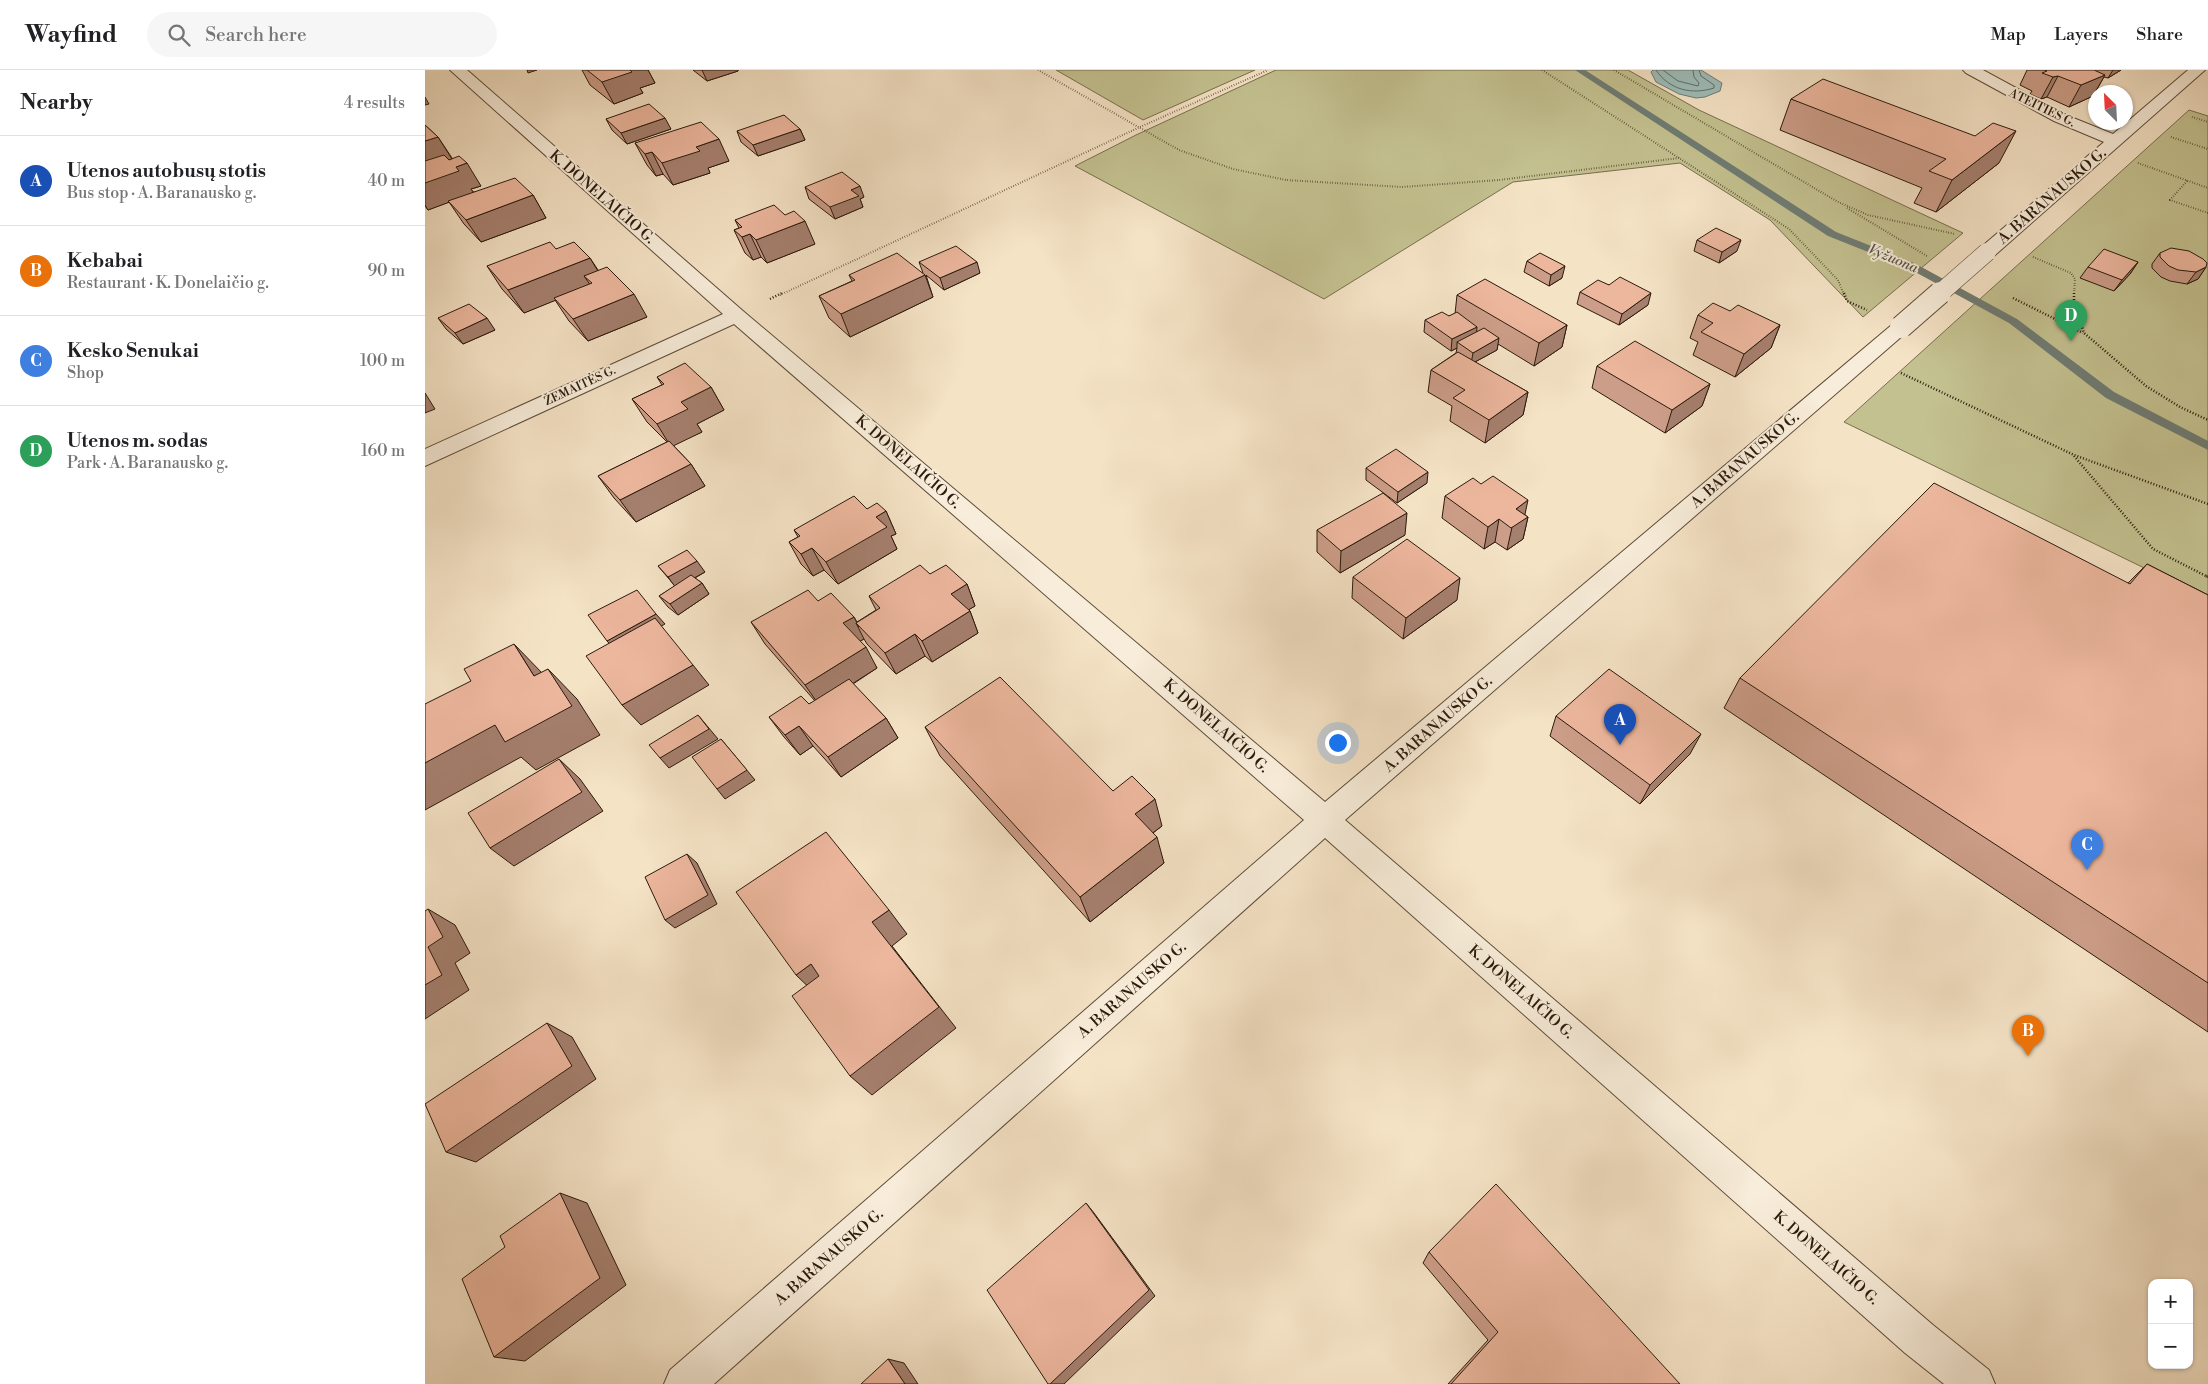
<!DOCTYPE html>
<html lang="en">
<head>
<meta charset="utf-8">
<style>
	:root { --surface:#fff; --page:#f6f6f6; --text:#202124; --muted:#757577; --line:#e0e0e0; --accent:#8f2418 }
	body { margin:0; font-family:"Libre Bodoni",serif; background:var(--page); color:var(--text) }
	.controls { position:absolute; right:15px; bottom:15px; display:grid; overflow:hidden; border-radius:10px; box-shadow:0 1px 4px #0004 }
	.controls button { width:45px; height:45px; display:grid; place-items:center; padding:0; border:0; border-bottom:1px solid var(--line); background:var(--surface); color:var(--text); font:25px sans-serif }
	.compass { position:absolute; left:1663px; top:15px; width:45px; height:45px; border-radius:50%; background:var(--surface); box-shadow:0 1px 4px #0004; rotate:336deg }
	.you { position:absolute; left:912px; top:672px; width:18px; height:18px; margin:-12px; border:4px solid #fff; border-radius:50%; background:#1a73e8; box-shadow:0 0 0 8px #1a73e833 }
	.badge { display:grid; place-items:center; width:32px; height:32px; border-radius:50%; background:var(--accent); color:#fff; font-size:16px; font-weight:700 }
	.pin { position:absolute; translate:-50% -41px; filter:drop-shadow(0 1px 2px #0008) }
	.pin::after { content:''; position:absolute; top:26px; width:18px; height:15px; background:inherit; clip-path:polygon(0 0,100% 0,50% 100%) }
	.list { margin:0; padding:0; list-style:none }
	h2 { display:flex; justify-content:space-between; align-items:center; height:65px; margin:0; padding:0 20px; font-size:21px }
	h2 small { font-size:16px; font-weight:400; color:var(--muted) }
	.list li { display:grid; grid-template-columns:32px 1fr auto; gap:15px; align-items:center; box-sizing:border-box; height:90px; padding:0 20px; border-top:1px solid var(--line) }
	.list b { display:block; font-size:19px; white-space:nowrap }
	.list p { margin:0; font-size:16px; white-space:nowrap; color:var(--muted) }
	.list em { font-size:16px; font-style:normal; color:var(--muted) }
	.icon { flex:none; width:28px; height:28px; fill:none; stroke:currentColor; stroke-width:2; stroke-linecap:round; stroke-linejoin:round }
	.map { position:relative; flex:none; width:1783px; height:1314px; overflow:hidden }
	header { display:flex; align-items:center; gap:30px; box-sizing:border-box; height:70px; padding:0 25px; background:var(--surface); border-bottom:1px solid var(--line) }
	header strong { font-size:24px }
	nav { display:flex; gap:28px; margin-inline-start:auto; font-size:18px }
	.search { width:350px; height:45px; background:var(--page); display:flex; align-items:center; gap:12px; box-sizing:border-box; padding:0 18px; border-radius:28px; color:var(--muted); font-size:19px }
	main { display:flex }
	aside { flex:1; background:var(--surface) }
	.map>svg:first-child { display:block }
	.green { fill:#c4c190; stroke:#786e4e }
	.water { fill:#9dbdb9; stroke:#6f7c74 }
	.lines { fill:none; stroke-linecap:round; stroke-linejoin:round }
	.shore { stroke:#646c62; stroke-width:1 }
	.stream { fill:#6f7c74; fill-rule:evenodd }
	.street-casing { stroke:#5e4c3a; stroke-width:2 }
	.path-far2 { stroke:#2b1a0c; stroke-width:2; stroke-dasharray:0.5 2; stroke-linecap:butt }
	.path-far1 { stroke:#2b1a0c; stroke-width:2.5; stroke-dasharray:1 2; stroke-linecap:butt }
	.path { stroke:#2b1a0c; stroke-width:3; stroke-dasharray:1 2.5; stroke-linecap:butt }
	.street { fill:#f8edda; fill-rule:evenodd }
	.street-bridge-far1-casing { stroke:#5e4c3a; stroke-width:19; stroke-linecap:butt }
	.street-bridge-casing { stroke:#5e4c3a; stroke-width:24; stroke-linecap:butt }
	.street-bridge-far1 { stroke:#f8edda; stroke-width:18 }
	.street-bridge { stroke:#f8edda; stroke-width:22 }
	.wall { fill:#cc9d88; stroke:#2b1a0c }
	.shaded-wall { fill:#a6806f; stroke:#2b1a0c }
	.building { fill:#edb79e; stroke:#2b1a0c }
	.labels { text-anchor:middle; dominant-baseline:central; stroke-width:4; stroke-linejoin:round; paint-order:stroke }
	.far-street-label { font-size:12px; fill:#2b1a0c; stroke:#f8edda }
	.far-water-label { font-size:14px; font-style:italic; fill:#535349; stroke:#f8edda }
	.street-label { font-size:15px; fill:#2b1a0c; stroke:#f8edda }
</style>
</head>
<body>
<header>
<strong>Wayfind</strong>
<div class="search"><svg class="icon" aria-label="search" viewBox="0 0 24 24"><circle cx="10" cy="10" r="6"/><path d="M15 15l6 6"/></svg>Search here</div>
<nav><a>Map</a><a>Layers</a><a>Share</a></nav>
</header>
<main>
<aside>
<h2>Nearby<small>4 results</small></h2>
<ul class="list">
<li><span class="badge" style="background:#1a4fb4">A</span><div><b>Utenos autobusų stotis</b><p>Bus stop · A. Baranausko g.</p></div><em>40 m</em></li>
<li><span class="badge" style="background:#e8710a">B</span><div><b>Kebabai</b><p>Restaurant · K. Donelaičio g.</p></div><em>90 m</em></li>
<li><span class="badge" style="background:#3f7fe0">C</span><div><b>Kesko Senukai</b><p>Shop</p></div><em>100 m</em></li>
<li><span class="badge" style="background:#2e9e5b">D</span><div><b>Utenos m. sodas</b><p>Park · A. Baranausko g.</p></div><em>160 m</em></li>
</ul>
</aside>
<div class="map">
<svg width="1783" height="1314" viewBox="0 0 1783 1314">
	<rect width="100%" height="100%" fill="#f5e3c6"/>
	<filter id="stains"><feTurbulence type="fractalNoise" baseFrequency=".004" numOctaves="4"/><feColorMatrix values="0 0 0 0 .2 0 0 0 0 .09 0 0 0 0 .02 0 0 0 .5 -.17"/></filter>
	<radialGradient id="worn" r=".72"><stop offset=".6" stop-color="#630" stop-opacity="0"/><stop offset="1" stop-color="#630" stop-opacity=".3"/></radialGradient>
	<!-- green -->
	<path class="green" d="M631,0H830L718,50Z
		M851,0H1203L1274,40L1538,163L1438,247L1345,150L1255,93L1088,112L899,229L650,96L711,65Z
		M1764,40L1783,46V529L1419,352Z"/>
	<!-- water -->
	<path class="water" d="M1228,0H1276L1297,13L1295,21L1280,27L1271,28L1254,24L1231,12L1226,2Z"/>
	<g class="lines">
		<!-- shore -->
		<path class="shore" d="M1231,0C1244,20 1267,25 1289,18V15L1276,6L1274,0
			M1238,0L1253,11L1273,16L1274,13L1269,7L1268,0"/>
		<!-- stream -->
		<path class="stream" d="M1150,0H1160L1411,162L1489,193L1592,249L1689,322L1783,371V380L1681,328L1584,253L1481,197L1403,166Z"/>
		<!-- street casing -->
		<g class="street-casing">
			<path id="street" d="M25,0H42L318,241L900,732L1469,253L1476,251L1483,253L1486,257L1483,261L920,750L1508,1255L1564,1300L1570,1314H1519L1480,1283L900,768L289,1314H239L245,1300L879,750L309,254L0,396V379L298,244Z
				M1538,0H1558L1641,45L1688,64L1763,0H1780L1569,186L1562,188L1555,186L1553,182L1555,178L1679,72L1629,51L1541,3Z"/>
		</g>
		<!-- path-far2 -->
		<path class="path-far2" d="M613,0L754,80L808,99L861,110L977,117L1074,110L1254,88L1364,159L1413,210L1419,225
			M1117,0L1254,88
			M1189,0L1413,132L1443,145L1530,164
			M1767,47L1783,52
			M1746,67L1783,79
			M1713,93L1783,118
			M1762,111L1745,130L1783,143
			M1422,138L1502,186
			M1608,187L1646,203L1650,209L1649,225
			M355,225L715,57L843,0"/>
		<!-- path-far1 -->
		<path class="path-far1" d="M1419,223L1422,231L1442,240
			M1649,223V232L1659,263L1721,316L1755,337L1783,350
			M1588,228L1658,263
			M345,229L357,223
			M1476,303L1649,385L1783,434
			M1649,386L1728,479L1783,507"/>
		<!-- path -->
		<path class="path" d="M1781,506L1783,507"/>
		<!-- street -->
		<use href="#street" class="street"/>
		<!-- street-bridge-far1 casing -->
		<g class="street-bridge-far1-casing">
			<path id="street-bridge-far1" d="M1513,225L1562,182"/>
		</g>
		<!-- street-bridge casing -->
		<g class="street-bridge-casing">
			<path id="street-bridge" d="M1476,257L1515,223"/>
		</g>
		<!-- street-bridge-far1 -->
		<use href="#street-bridge-far1" class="street-bridge-far1"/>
		<!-- street-bridge -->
		<use href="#street-bridge" class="street-bridge"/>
	</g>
	<!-- wall -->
	<path class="wall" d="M157,0H223L230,13L215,18L218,23L189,34L165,15Z
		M268,0H313V1L282,11Z
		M1602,0H1696L1683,8L1679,7L1668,26L1644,37L1622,27L1616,29L1605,24L1607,21L1595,15Z
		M1366,29L1574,93L1511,142L1489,133L1497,118L1355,60Z
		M181,49L246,59L202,74L187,60Z
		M0,55L13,67L27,88L56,116L46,119L48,122L108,125L121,148L56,172L39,154L24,132L3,140L0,136Z
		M375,59L380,70L333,86L316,72L312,61Z
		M210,73L304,91L283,98L285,103L248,115L238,104L231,106L222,95Z
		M380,117L439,127L435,129L438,137L410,149L384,129Z
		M310,150L390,174L342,193L336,187L328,190L320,183L309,160L314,158Z
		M1272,170L1312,181L1294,193L1269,181Z
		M131,179L165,188L173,200L222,247L163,271L144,251L130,230L99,243L77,219L62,196Z
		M1735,183L1781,197L1773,209L1762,214L1745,211L1736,207L1727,198V194Z
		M1102,191L1137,208L1124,216L1099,202Z
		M494,192L555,203L519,220L501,205L508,227L425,267L404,248L394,226L427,211L424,205L498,203Z
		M1713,192L1705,204L1689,221L1655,208L1663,197Z
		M1184,215L1223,235L1194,255L1152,234L1155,222Z
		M1032,225L1142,255L1137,277L1109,296L1073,274L1072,280L1050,292L1103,322L1098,345L1060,373L1025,351L1027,336L1003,322L1006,300L1031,283L1032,278L1026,281L999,262L1000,250L1024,246L1030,244Z
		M1305,241L1355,255L1346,278L1310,307L1268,285L1273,272L1265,268L1273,245Z
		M13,248L70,260L38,274L21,259Z
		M1172,296L1285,314L1277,336L1240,363L1167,318Z
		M232,307L286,317L299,340L272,354L277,362L248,375L266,394L280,416L211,452L189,428L173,406L242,372L222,352L207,329L237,315Z
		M941,398L1002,413L972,433L941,410Z
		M1020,426L1100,445L1103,447L1098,469L1082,480L1070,472L1059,479L1017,448Z
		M442,439L461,441L471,464L466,466L472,479L413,514L399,500L388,506L376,494L364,472L373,467L369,460Z
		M892,460L980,465L915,503L892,482Z
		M1722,494L1783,525V962L1299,638L1315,608L1703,513Z
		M233,496L280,502L270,508L277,513L284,524L253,545L243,537L234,526L250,516Z
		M505,504L542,514L550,536L543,540L545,541L553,563L507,592L500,586L471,604L442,574L439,569L435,571L452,598L428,614L461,648L473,668L416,707L388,676L375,685L359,667L344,647L384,634L390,631L340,574L326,552L393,531L429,547L432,552L451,540L444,526Z
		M928,507L1032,530L978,569L927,528Z
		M1131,646L1265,684L1215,734L1125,666Z
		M500,657L688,721L737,756L728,763L739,793L665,852L515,686Z
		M1004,1182L1255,1314H1023L1063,1270L998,1193Z"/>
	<!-- shaded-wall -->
	<path class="shaded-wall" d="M102,0H112L103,3Z
		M202,0H223L230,13L215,18L218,23L189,34L177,12Z
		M277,0H313V1L282,11Z
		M1688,0H1696L1683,8Z
		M1680,5L1668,26L1644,37L1656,15Z
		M1633,6L1622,27L1616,29L1628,7Z
		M0,27L4,34L0,35Z
		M240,48L246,59L202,74L196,63Z
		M375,59L380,70L333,86L328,75Z
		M1591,61L1574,93L1511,142L1527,110Z
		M13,67L27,89L0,98V71Z
		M294,69L304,91L283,98L285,103L248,115L237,93L271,77Z
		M227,82L238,104L231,106L220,84Z
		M42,93L56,116L46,119L49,123L3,140L0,135V113L31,97Z
		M435,116L439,127L435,129L438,137L410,149L405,137L426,120Z
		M108,125L121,148L56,172L41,150Z
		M380,151L390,174L342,193L331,170Z
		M325,164L336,187L328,190L317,167Z
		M1316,170L1312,181L1294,193L1297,182Z
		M165,188L179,211L159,206L166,216L99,243L83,220Z
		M552,192L555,203L519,220L515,208Z
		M1713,192L1705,204L1689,221L1697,210Z
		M1140,196L1137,208L1124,216L1126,205Z
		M1781,197L1773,209L1762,214L1771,202Z
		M500,205L508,227L425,267L416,244Z
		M1226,223L1223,235L1194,255L1197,244Z
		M209,224L222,247L163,271L148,249Z
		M62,248L70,260L38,274L30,263Z
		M1142,255L1137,277L1109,296L1114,273Z
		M1355,255L1346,278L1310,307L1319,284Z
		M1052,257L1051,268L1032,272V278L1026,281L1027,269Z
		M1074,268L1072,280L1046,294L1048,283Z
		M1285,314L1277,336L1240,363L1247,340Z
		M286,317L299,340L272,354L277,362L246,377L232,354L256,332Z
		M1103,322L1098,345L1060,373L1064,350Z
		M0,323L10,339L0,343Z
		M266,394L280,416L211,452L195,430Z
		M1003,402L1002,413L972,433L973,422Z
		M1103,430L1099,449L1103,447L1098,469L1082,480L1091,439Z
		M461,441L471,464L466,466L472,479L413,514L401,492L451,447Z
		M982,443L980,465L915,503L916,481Z
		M1074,449L1070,472L1059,479L1063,457Z
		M387,478L399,500L388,506L376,484Z
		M272,491L280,502L251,518L243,507Z
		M1035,508L1032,530L978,569L981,548Z
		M277,513L284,524L253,545L245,534Z
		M542,514L550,536L535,545L526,524Z
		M545,541L553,563L507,592L497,571Z
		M231,544L240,554L191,581L182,571Z
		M429,547L434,557L431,553L439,569L430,574L418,553Z
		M490,564L500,586L471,604L460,583Z
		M89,574L118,604L109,606Z
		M441,577L452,598L394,635L380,615Z
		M268,595L284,615L216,655L197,635Z
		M123,599L152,629L175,665L111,700L96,687L0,740V693Z
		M273,645L293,669L244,698L235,688Z
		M461,648L473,668L416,707L403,687Z
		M374,656L388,676L375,685L360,665Z
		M1276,664L1265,684L1215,734L1225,715Z
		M296,669L330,710L300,729L292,719Z
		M134,689L155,709L178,741L89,796L65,778Z
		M730,729L737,756L717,771L710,744Z
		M732,767L739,793L665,852L655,827Z
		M262,784L272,793L292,834L250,858L240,850Z
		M3,839L30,855L45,883L30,893L44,920L0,949V915L3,877Z
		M464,840L482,864L467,876L531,958L447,1025L425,1006L447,852Z
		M386,894L408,917L394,927L371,905Z
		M122,953L147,967L171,1009L51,1092L21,1082Z
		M135,1123L162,1133L201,1215L100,1291L69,1287Z
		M661,1133L669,1143L730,1226L639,1314H625Z
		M463,1289L479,1293L493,1314H480Z"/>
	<!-- building -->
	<path class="building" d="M162,0H205L207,2L177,12Z
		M1620,0H1669L1680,5L1656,15L1633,6L1628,7L1617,3L1622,1Z
		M1398,9L1550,66L1568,53L1591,61L1527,110L1504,101L1521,89L1366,29Z
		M224,34L240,48L196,63L181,49Z
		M359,45L375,59L328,75L312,61Z
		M276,52L294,69L271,77L275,81L237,93L227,82L220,84L210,73Z
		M0,55L13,67L0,71Z
		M19,85L24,90L34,86L42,93L31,97L34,101L0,113V91Z
		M417,102L435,116L426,120L434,126L405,137L380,117Z
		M90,108L108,125L41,150L23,131Z
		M349,135L360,145L369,141L380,151L331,170L325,164L317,167L309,160L317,157L310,150Z
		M1291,158L1316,170L1297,182L1272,170Z
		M125,172L131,179L149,172L165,188L83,220L62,196Z
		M531,176L552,192L515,208L494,192Z
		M1746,178L1764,181L1778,189L1782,193L1781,197L1771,202L1753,200L1744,196L1735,187V183Z
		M1679,179L1713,192L1697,210L1663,197Z
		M472,183L500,205L416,244L394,226L430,210L424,205Z
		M1115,183L1140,196L1126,205L1102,191Z
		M182,197L209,224L148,249L129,228L167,213L159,206Z
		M1195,207L1226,223L1197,244L1155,222L1173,210L1184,215Z
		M1060,209L1142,255L1114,273L1032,225Z
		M1288,233L1305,241L1313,235L1355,255L1319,284L1276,262L1288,253L1273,245Z
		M44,234L62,248L30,263L13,248Z
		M1017,242L1024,246L1032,242L1052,257L1027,269L1000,250Z
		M1059,258L1074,268L1048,283L1032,272Z
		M1210,271L1285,314L1247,340L1172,296Z
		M1033,282L1103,322L1064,350L1028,328L1040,320L1006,300Z
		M260,293L286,317L256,332L263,339L232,354L207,329L239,314L232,307Z
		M244,371L266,394L195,430L173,406Z
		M971,379L1003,402L973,422L941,398Z
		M1068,406L1103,430L1091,439L1103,447L1086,458L1074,449L1063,457L1020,426L1048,408L1056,414Z
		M1509,413L1705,514L1722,494L1783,525V913L1315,608Z
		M958,423L982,443L916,481L892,460Z
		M429,426L442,439L452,433L461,441L451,447L462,457L401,492L387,478L376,484L364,472L375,466L369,460Z
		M982,469L1035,508L981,548L928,507Z
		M262,480L272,491L243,507L233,496Z
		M495,495L505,504L521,495L542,514L526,524L545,541L497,571L490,564L460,583L431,553L455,538L444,526Z
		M266,505L277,513L245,534L234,526Z
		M212,520L231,544L182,571L163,545Z
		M383,520L393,531L406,523L429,547L418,553L441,577L380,615L326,552Z
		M230,548L268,595L197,635L161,586Z
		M89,574L109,606L123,599L147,636L80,672L70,655L0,693V634L46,611L39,599Z
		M1184,599L1276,664L1225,715L1131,646Z
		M575,607L688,721L707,706L730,729L710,744L732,767L655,827L500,657Z
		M424,609L461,648L403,687L374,656L360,665L344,647L376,626L384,634Z
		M273,645L284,659L235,688L224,675Z
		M296,669L322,700L292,719L267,687Z
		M134,689L157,722L65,778L43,743Z
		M401,762L464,840L447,852L514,937L425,1006L367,926L394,906L386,894L371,905L311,822Z
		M262,784L283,825L240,850L220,807Z
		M3,839L18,867L3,877L17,905L0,915V841Z
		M122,953L147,996L21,1082L0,1034Z
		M1071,1114L1255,1314H1026L1073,1262L1004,1182Z
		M135,1123L175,1208L69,1287L37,1209L80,1177L75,1166Z
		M661,1133L724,1220L625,1314H623L562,1220Z
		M463,1289L480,1314H436Z"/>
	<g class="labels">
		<!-- far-street labels -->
		<g class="far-street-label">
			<text transform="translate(1617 38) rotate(26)">ATEITIES G.</text>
			<text transform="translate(155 316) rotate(-25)">ŽEMAITĖS G.</text>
		</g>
		<!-- far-water labels -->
		<g class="far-water-label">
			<text transform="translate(1468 189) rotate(23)">Vyžuona</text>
		</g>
		<!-- street labels -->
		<g class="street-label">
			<text transform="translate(1627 126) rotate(-41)">A. BARANAUSKO G.</text>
			<text transform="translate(177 127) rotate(41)">K. DONELAIČIO G.</text>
			<text transform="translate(1320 390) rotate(-41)">A. BARANAUSKO G.</text>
			<text transform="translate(483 392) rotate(41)">K. DONELAIČIO G.</text>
			<text transform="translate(1013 654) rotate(-41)">A. BARANAUSKO G.</text>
			<text transform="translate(791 656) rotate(41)">K. DONELAIČIO G.</text>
			<text transform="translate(707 920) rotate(-41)">A. BARANAUSKO G.</text>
			<text transform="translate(1096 922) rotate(41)">K. DONELAIČIO G.</text>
			<text transform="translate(404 1187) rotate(-41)">A. BARANAUSKO G.</text>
			<text transform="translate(1401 1188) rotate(41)">K. DONELAIČIO G.</text>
		</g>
	</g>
	<rect width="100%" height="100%" filter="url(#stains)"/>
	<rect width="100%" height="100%" fill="url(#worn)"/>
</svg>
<div class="controls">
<button>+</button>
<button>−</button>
</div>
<svg class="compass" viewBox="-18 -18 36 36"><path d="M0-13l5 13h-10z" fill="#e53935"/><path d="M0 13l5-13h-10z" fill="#757577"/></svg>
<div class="you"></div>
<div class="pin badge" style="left:1195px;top:675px;background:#1a4fb4">A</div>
<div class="pin badge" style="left:1603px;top:986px;background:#e8710a">B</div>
<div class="pin badge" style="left:1662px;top:800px;background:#3f7fe0">C</div>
<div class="pin badge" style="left:1646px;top:271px;background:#2e9e5b">D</div>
</div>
</main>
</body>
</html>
